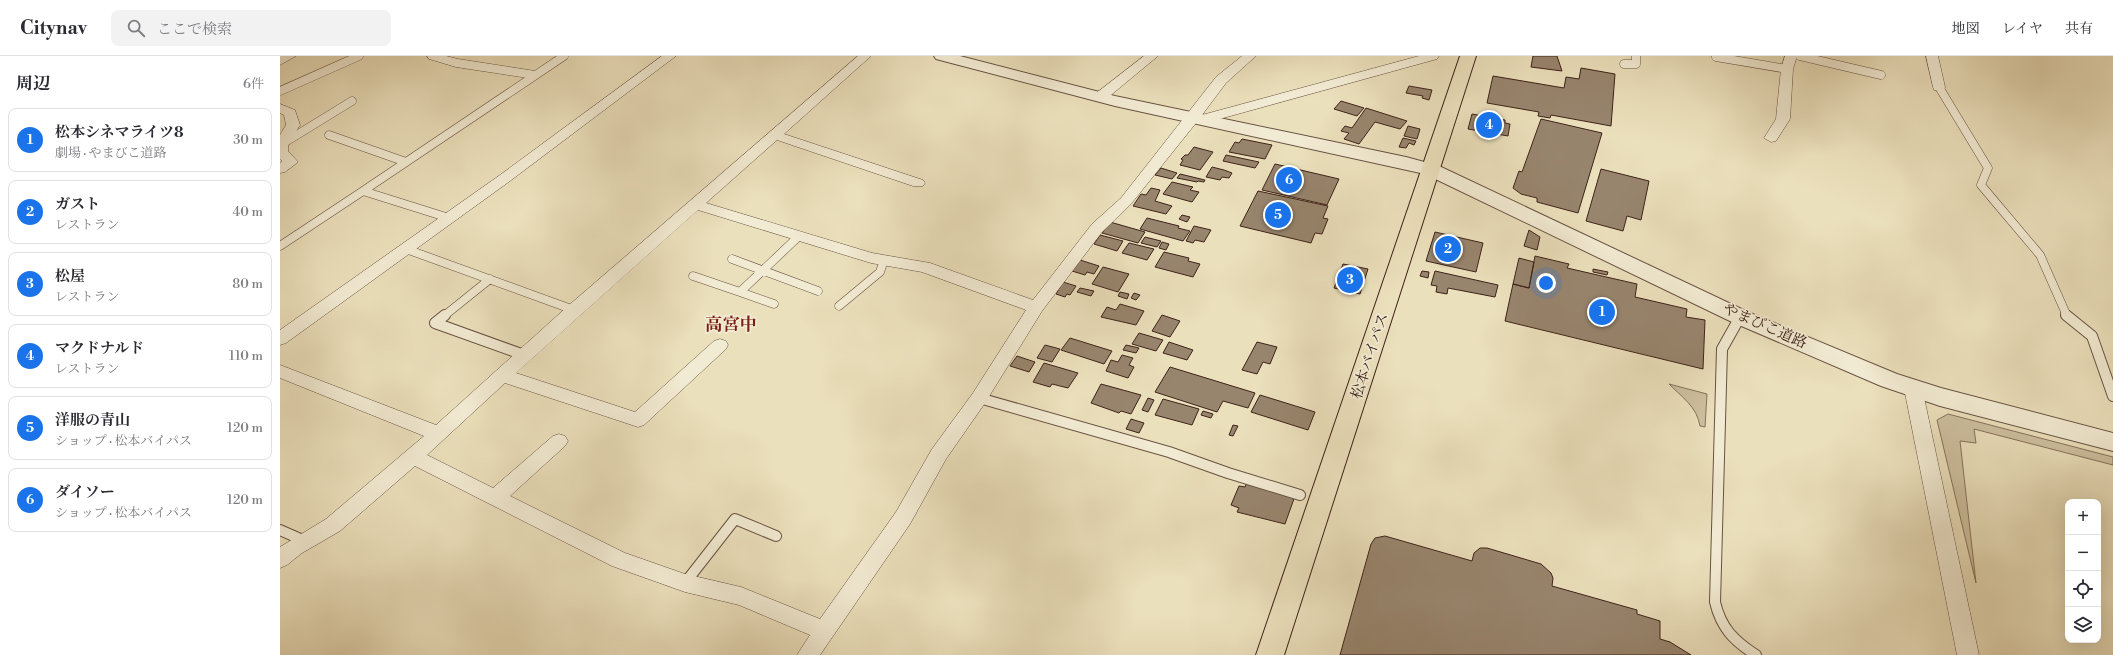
<!DOCTYPE html>
<html lang="ja">
<head>
<meta charset="utf-8">
<style>
	:root { --surface:#fff; --page:#f2f2f3; --text:#2b2b33; --muted:#7c7c81; --line:#e1e1e2; --accent:#1a73e8 }
	body { margin:0; font-family:"Libre Bodoni","Noto Serif JP",serif; background:var(--page); color:var(--text) }
	.controls { position:absolute; right:12px; bottom:12px; display:grid; overflow:hidden; border-radius:8px; box-shadow:0 4px 16px #0002 }
	.controls button { width:36px; height:36px; display:grid; place-items:center; padding:0; border:0; border-bottom:1px solid var(--line); background:var(--surface); color:var(--text); font:20px sans-serif }
	.you { position:absolute; left:1266px; top:227px; width:14px; height:14px; margin:-10px; border:3px solid #fff; border-radius:50%; background:#1a73e8; box-shadow:0 0 0 6px #1a73e833 }
	.badge { display:grid; place-items:center; width:26px; height:26px; border-radius:50%; background:var(--accent); color:#fff; font-size:13px; font-weight:700 }
	.pin { position:absolute; translate:-50% -50%; border:2px solid #fff; box-shadow:0 1px 4px #0006 }
	.list { margin:0; padding:0; list-style:none }
	h2 { display:flex; justify-content:space-between; align-items:center; height:52px; margin:0; padding:0 16px; font-size:17px }
	h2 small { font-size:13px; font-weight:400; color:var(--muted) }
	.list li { display:grid; grid-template-columns:26px 1fr auto; gap:12px; align-items:center; box-sizing:border-box; height:64px; margin:0 8px 8px; padding:0 8px; border:1px solid var(--line); border-radius:8px }
	.list b { display:block; font-size:15px; white-space:nowrap }
	.list p { margin:0; font-size:13px; white-space:nowrap; color:var(--muted) }
	.list em { font-size:13px; font-style:normal; color:var(--muted) }
	.icon { flex:none; width:22px; height:22px; fill:none; stroke:currentColor; stroke-width:2; stroke-linecap:round; stroke-linejoin:round }
	.map { position:relative; flex:none; width:1833px; height:599px; overflow:hidden }
	header { display:flex; align-items:center; gap:24px; box-sizing:border-box; height:56px; padding:0 20px; background:var(--surface); border-bottom:1px solid var(--line) }
	header strong { font-size:19px }
	nav { display:flex; gap:22px; margin-inline-start:auto; font-size:14px }
	.search { width:280px; height:36px; background:var(--page); display:flex; align-items:center; gap:10px; box-sizing:border-box; padding:0 14px; border-radius:8px; color:var(--muted); font-size:15px }
	main { display:flex }
	aside { flex:1; background:var(--surface) }
	.map>svg:first-child { display:block }
	.green { fill:#cec0a0; stroke:#86715c }
	.building { fill:#98856e; stroke:#3e2219 }
	.lines { fill:none; stroke-linecap:round; stroke-linejoin:round }
	.service-far1-casing { stroke:#695242; stroke-width:9 }
	.service-casing { stroke:#695242; stroke-width:12 }
	.minor-casing { stroke:#695242; stroke-width:1 }
	.tertiary-casing { stroke:#695242; stroke-width:2 }
	.trunk-casing { stroke:#3e2219; stroke-width:2 }
	.service-far1 { stroke:#f2ebd3; stroke-width:8 }
	.service { stroke:#f2ebd3; stroke-width:10 }
	.minor { fill:#f2ebd3; fill-rule:evenodd }
	.tertiary { fill:#f2ebd3; fill-rule:evenodd }
	.trunk { fill:#ebe0bc; fill-rule:evenodd }
	.labels { text-anchor:middle; dominant-baseline:central; stroke-width:3.5; stroke-linejoin:round; paint-order:stroke }
	.street-label { font-size:15px; fill:#3e2219; stroke:#f2ebd3 }
	.quarter-label { font-size:17px; font-weight:bold; fill:#7a1f14; stroke:#f2ebd3 }
</style>
</head>
<body>
<header>
<strong>Citynav</strong>
<div class="search"><svg class="icon" aria-label="search" viewBox="0 0 24 24"><circle cx="10" cy="10" r="6"/><path d="M15 15l6 6"/></svg>ここで検索</div>
<nav><a>地図</a><a>レイヤ</a><a>共有</a></nav>
</header>
<main>
<aside>
<h2>周辺<small>6件</small></h2>
<ul class="list">
<li><span class="badge">1</span><div><b>松本シネマライツ8</b><p>劇場 · やまびこ道路</p></div><em>30 m</em></li>
<li><span class="badge">2</span><div><b>ガスト</b><p>レストラン</p></div><em>40 m</em></li>
<li><span class="badge">3</span><div><b>松屋</b><p>レストラン</p></div><em>80 m</em></li>
<li><span class="badge">4</span><div><b>マクドナルド</b><p>レストラン</p></div><em>110 m</em></li>
<li><span class="badge">5</span><div><b>洋服の青山</b><p>ショップ · 松本バイパス</p></div><em>120 m</em></li>
<li><span class="badge">6</span><div><b>ダイソー</b><p>ショップ · 松本バイパス</p></div><em>120 m</em></li>
</ul>
</aside>
<div class="map">
<svg width="1833" height="599" viewBox="0 0 1833 599">
	<rect width="100%" height="100%" fill="#ebe0bc"/>
	<filter id="stains"><feTurbulence type="fractalNoise" baseFrequency=".005" numOctaves="4"/><feColorMatrix values="0 0 0 0 .2 0 0 0 0 .09 0 0 0 0 .02 0 0 0 .5 -.17"/></filter>
	<radialGradient id="worn" r=".72"><stop offset=".6" stop-color="#630" stop-opacity="0"/><stop offset="1" stop-color="#630" stop-opacity=".3"/></radialGradient>
	<!-- green -->
	<path class="green" d="M1389,328L1427,338L1425,371L1420,370C1417,351 1402,341 1389,328Z
		M1668,358L1833,401V409L1694,373L1696,387L1680,385L1696,527L1657,364Z"/>
	<!-- building -->
	<path class="building" d="M1253,0H1277L1282,15L1251,11Z
		M1301,12L1335,18L1331,70L1271,59L1270,62L1258,60L1259,56L1207,47L1213,20L1284,32L1286,21L1299,23Z
		M1129,30L1152,34L1149,44L1142,42L1143,40L1126,37Z
		M1061,45L1084,52L1077,60L1054,53Z
		M1086,52L1127,65L1120,73L1095,66L1079,88L1064,83L1069,77L1061,75L1065,70L1072,72Z
		M1192,58L1225,64V67L1230,68L1228,80L1188,73Z
		M1261,63L1322,77L1298,157L1257,146V142L1241,138L1233,132L1239,115L1242,116Z
		M1128,70L1140,73L1137,83L1124,80Z
		M1123,82L1136,85L1134,89L1129,87L1126,92L1119,91Z
		M962,83L992,89L985,103L949,96L955,86L959,87Z
		M914,91L933,96L920,114L900,109L903,104L901,103L905,99H908Z
		M946,99L979,106L975,112L943,105Z
		M995,108L1059,123L1047,149L982,134Z
		M932,111L944,114L952,117L949,122L942,121L940,124L926,121Z
		M881,112L897,117L892,123L875,119Z
		M1321,113L1369,125L1361,164L1347,160L1343,175L1306,165Z
		M900,118L925,124L924,126L918,125L917,126L897,122Z
		M892,126L913,131L910,134L919,136L912,146L883,138Z
		M871,132L880,134L875,145L892,150L886,158L853,150L861,138L866,139Z
		M978,135L1048,150L1043,162L1048,163L1042,178L1035,177L1031,187L960,170Z
		M902,159L910,161L907,166L899,163Z
		M867,162L899,170L898,172L910,175L903,185L860,173Z
		M830,166L865,176L858,187L822,177Z
		M914,170L931,174L924,186L915,184L913,187L906,185Z
		M1249,174L1260,181L1257,194L1244,190Z
		M1155,176L1203,187L1196,216L1146,205Z
		M820,179L843,185L837,195L814,188Z
		M865,181L881,185L877,191L861,187Z
		M882,186L889,188L886,194L879,192Z
		M849,187L874,193L867,204L842,197Z
		M884,196L909,202L908,205L920,208L913,221L875,211Z
		M1255,200L1289,208L1287,212L1357,228L1355,241L1407,253L1406,261L1425,264L1423,313L1225,265L1233,228L1249,232Z
		M1239,202L1254,206L1249,232L1233,228Z
		M800,204L819,210L814,218L807,216L805,219L792,215Z
		M1063,208L1088,213L1080,238L1054,232Z
		M823,211L849,218L838,236L812,228Z
		M1313,213L1328,216L1327,219L1313,216Z
		M1142,215L1149,216L1148,222L1140,220Z
		M1155,215L1218,229L1215,241L1168,232L1167,238L1156,236L1157,230L1151,229Z
		M783,226L796,230L790,239L787,238L785,241L776,238Z
		M800,232L814,235L811,240L797,236Z
		M840,236L849,238L847,243L838,240Z
		M854,237L860,239L856,244L851,242Z
		M840,248L864,255L856,269L821,261L827,251L836,254Z
		M882,259L900,265L890,281L872,275Z
		M859,277L883,284L876,295L852,288Z
		M790,282L832,295L824,308L781,294Z
		M889,286L913,294L907,304L883,297Z
		M977,286L997,291L990,308L983,306L977,318L962,314Z
		M765,289L780,293L772,306L757,302Z
		M846,289L859,292L856,297L843,294Z
		M842,299L853,302L849,309L854,311L848,322L826,315L831,304L838,306Z
		M737,300L755,306L749,316L730,310Z
		M764,307L798,317L788,332L772,328L770,331L753,326Z
		M890,311L975,337L968,352L943,345L937,356L875,336Z
		M821,328L861,339L851,358L841,355L839,357L811,347Z
		M980,339L1035,356L1028,374L971,356Z
		M868,342L874,344L868,356L862,354Z
		M883,343L919,353L912,369L875,359Z
		M923,355L933,358L931,362L921,359Z
		M851,363L864,367L859,377L846,373Z
		M953,369L958,370L953,380L949,379Z
		M967,426L1015,440L1005,468L957,456L959,452L951,449L959,430L965,431Z
		M1105,480L1192,505L1194,497L1200,492H1207L1261,508L1271,517L1273,522L1272,530L1357,554V558L1380,565V583L1390,586L1411,599H1060L1091,488L1095,482Z"/>
	<g class="lines">
		<!-- service-far1 casing -->
		<g class="service-far1-casing">
			<path id="service-far1" d="M1520,0L1601,19
				M1436,1L1507,13
				M1344,8H1356V0
				M1659,31L1708,112L1701,129L1760,199L1787,260
				M0,35L79,0
				M49,79L126,106
				M2,88L72,45
				M169,162L83,135L284,0
				M0,190L83,135
				M126,193L294,254
				M452,203L538,235
				M413,220L460,236
				M494,248L460,236L519,180
				M559,250L600,216L604,204
				M164,260L210,223"/>
		</g>
		<!-- service casing -->
		<g class="service-casing">
			<path id="service" d="M1786,259L1812,280L1833,340
				M1460,261L1442,293L1435,546C1441,572 1454,585 1476,599
				M155,267L244,299
				M155,267L165,259
				M699,342L889,396L948,417L1020,439
				M0,474L25,485
				M405,527L455,463L496,480"/>
		</g>
		<!-- minor casing -->
		<g class="minor-casing">
			<path id="minor" d="M0,0H16L0,9Z
				M147,0H166L178,3L255,15L261,19L255,23L176,11L149,3Z
				M382,0H396L230,125L6,287L0,289V274L220,119Z
				M578,0H591L504,78L643,124L645,127L643,130H633L497,84L426,147L592,197L650,207L753,244L812,168L841,142L936,21L962,0H976L946,27L922,59L1139,0H1159L1157,3L925,67H916L851,148L822,176L762,255L705,347L666,403L630,468L540,599H517L530,579L459,549L405,536L332,510L135,410L60,475L22,497L7,509L0,512V491L46,463L144,380L0,322V309L156,369L288,250ZM418,154L591,207L642,216L746,254L693,337L652,393L616,456L540,563L461,531L405,518L345,497L230,440L285,390L288,385L285,380L279,378L273,380L213,432L147,399L225,327L358,371L364,369L446,293L448,289L446,285L440,283L434,285L355,356L236,317Z
				M864,0H878L825,44H815L813,41L815,38Z
				M1505,0H1517L1513,13L1510,63L1496,85L1491,86L1484,82L1496,63L1501,13Z
				M1646,0H1658L1665,31L1664,34H1654L1653,31Z
				M0,48L15,54L20,69L8,88V95L18,106L5,116L0,117V107L2,105L0,103V79L6,69L4,59L0,57Z
				M1633,325L1639,327L1642,332L1699,599H1677L1624,332L1627,327Z"/>
		</g>
		<!-- tertiary casing -->
		<g class="tertiary-casing">
			<path id="tertiary" d="M654,0H680L835,40L1126,101L1159,110L1468,256L1617,318L1661,332L1833,377V395L1660,350L1601,330L1452,266L1145,118L835,50L656,3Z"/>
		</g>
		<!-- trunk casing -->
		<g class="trunk-casing">
			<path id="trunk" d="M1180,0H1196L1004,599H976Z"/>
		</g>
		<!-- service-far1 -->
		<use href="#service-far1" class="service-far1"/>
		<!-- service -->
		<use href="#service" class="service"/>
		<!-- minor -->
		<use href="#minor" class="minor"/>
		<!-- tertiary -->
		<use href="#tertiary" class="tertiary"/>
		<!-- trunk -->
		<use href="#trunk" class="trunk"/>
	</g>
	<g class="labels">
		<!-- street labels -->
		<g class="street-label">
			<text transform="translate(1485 270) rotate(24)">やまびこ道路</text>
			<text transform="translate(1090 300) rotate(-72)">松本バイパス</text>
		</g>
		<!-- quarter labels -->
		<g class="quarter-label">
			<text x="451" y="269">高宮中</text>
		</g>
	</g>
	<rect width="100%" height="100%" filter="url(#stains)"/>
	<rect width="100%" height="100%" fill="url(#worn)"/>
</svg>
<div class="controls">
<button>+</button>
<button>−</button>
<button><svg class="icon" aria-label="locate" viewBox="0 0 24 24"><circle cx="12" cy="12" r="6"/><path d="M12 2v4M12 18v4M2 12h4M18 12h4"/></svg></button>
<button><svg class="icon" aria-label="layers" viewBox="0 0 24 24"><path d="M12 4l9 5-9 5-9-5zM3 14l9 5 9-5"/></svg></button>
</div>
<div class="you"></div>
<div class="pin badge" style="left:1322px;top:256px">1</div>
<div class="pin badge" style="left:1168px;top:193px">2</div>
<div class="pin badge" style="left:1070px;top:224px">3</div>
<div class="pin badge" style="left:1209px;top:69px">4</div>
<div class="pin badge" style="left:998px;top:159px">5</div>
<div class="pin badge" style="left:1009px;top:124px">6</div>
</div>
</main>
</body>
</html>
